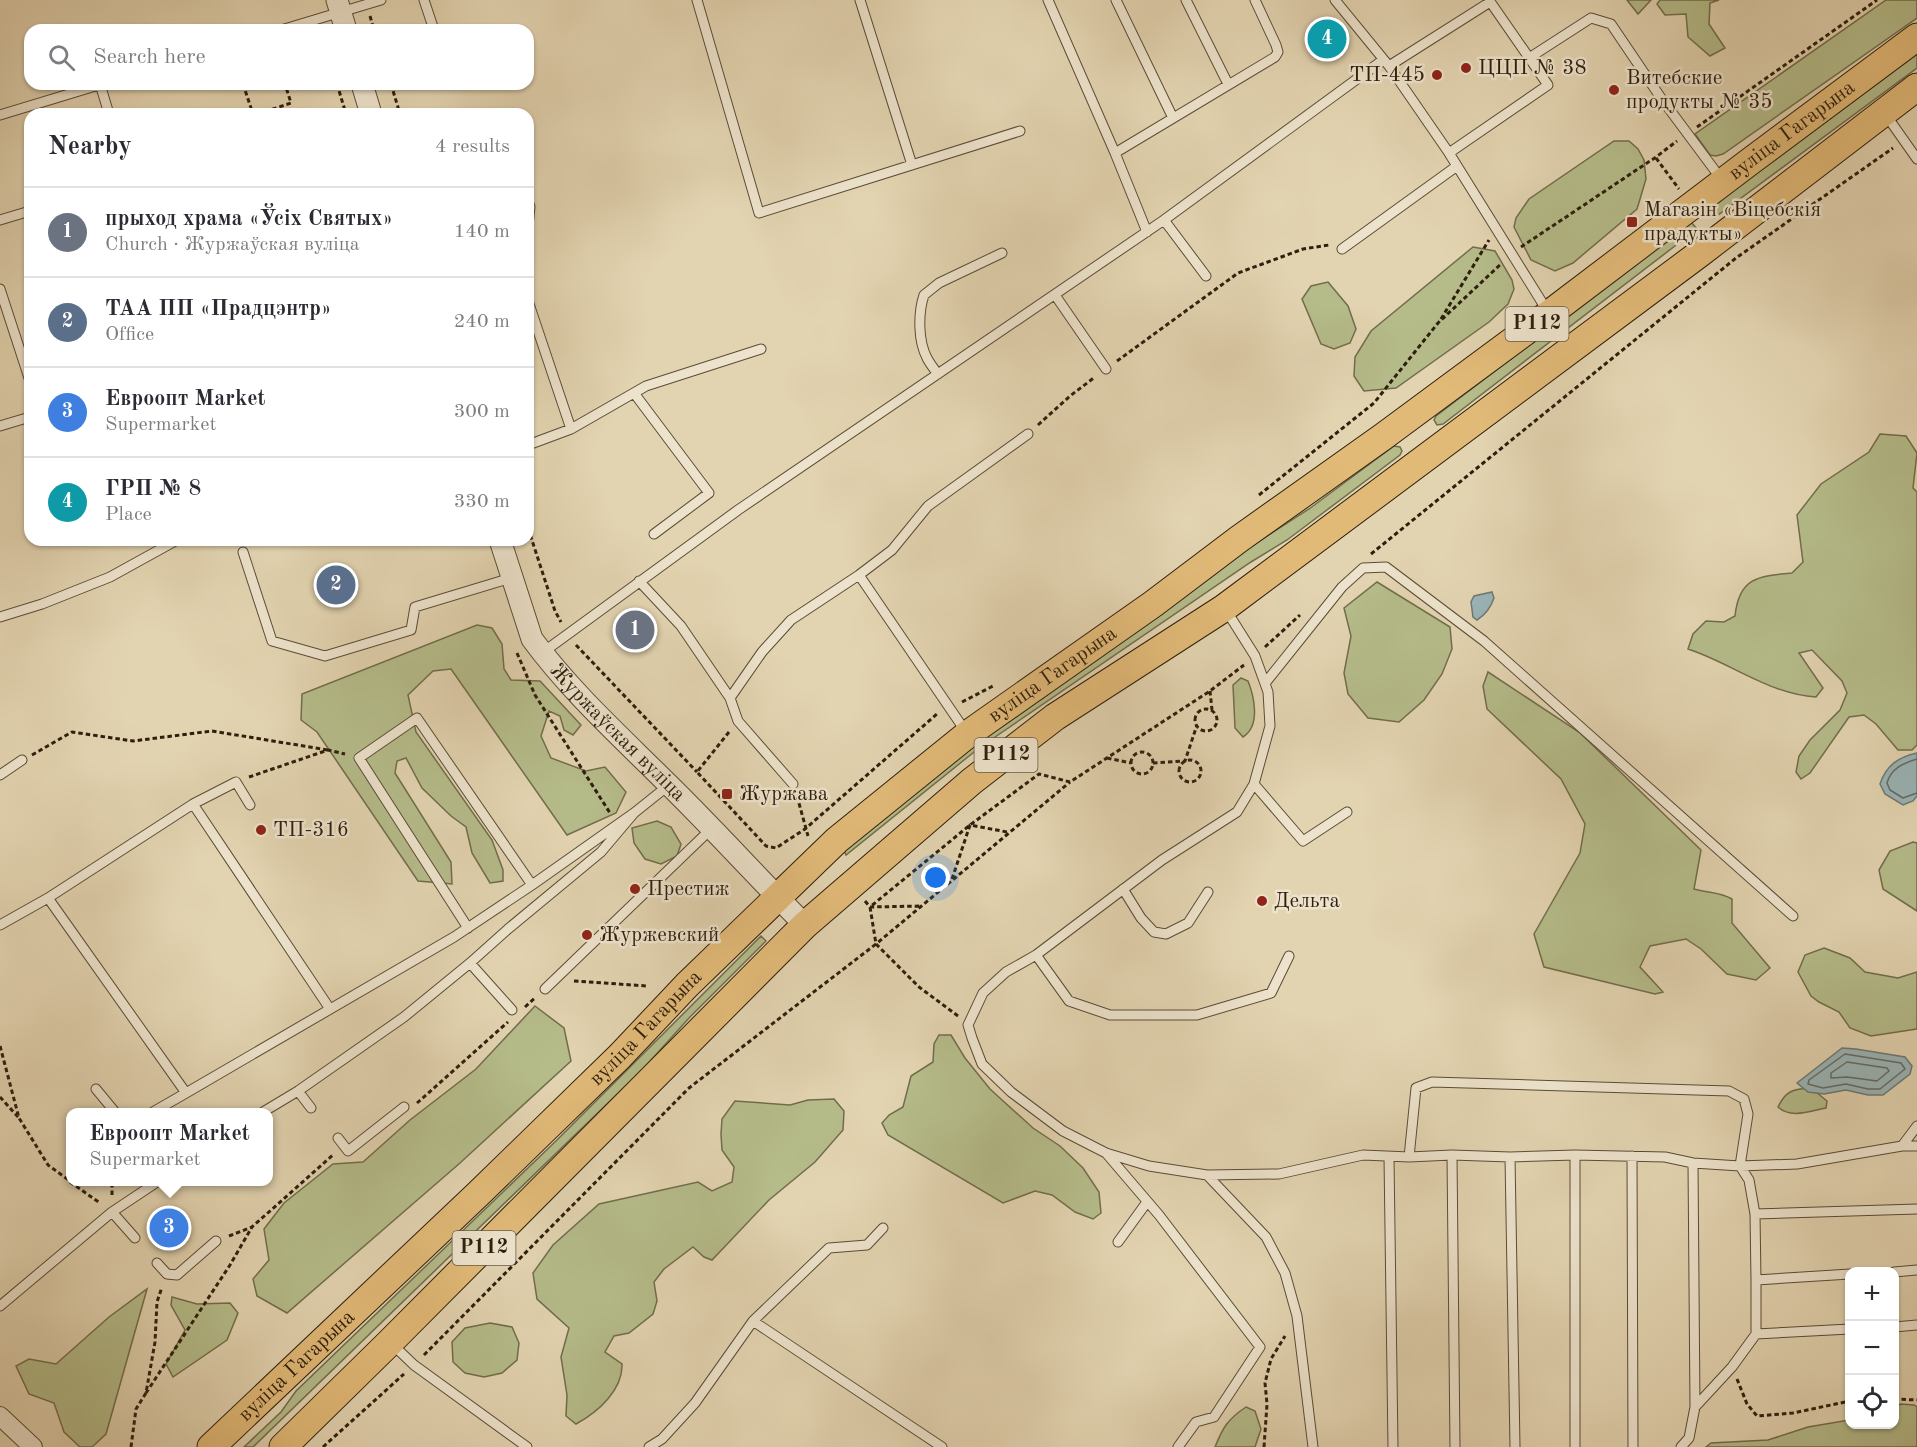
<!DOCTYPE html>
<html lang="en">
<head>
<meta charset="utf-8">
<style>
	:root { --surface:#fff; --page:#f7f7f7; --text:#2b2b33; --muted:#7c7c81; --line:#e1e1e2; --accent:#8f2418 }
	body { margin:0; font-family:"Old Standard TT",serif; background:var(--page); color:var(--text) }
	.controls { position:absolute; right:18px; bottom:18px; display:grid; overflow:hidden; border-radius:12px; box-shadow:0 2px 4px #0004 }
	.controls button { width:54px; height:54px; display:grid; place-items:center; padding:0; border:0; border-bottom:2px solid var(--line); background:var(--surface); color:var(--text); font:30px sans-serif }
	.you { position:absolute; left:936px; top:878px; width:21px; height:21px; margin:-15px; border:4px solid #fff; border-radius:50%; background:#1a73e8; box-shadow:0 0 0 9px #1a73e833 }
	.badge { display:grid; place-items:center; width:39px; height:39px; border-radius:50%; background:var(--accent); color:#fff; font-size:20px; font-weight:700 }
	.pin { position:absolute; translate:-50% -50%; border:3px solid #fff; box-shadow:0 2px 6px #0006 }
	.popup { position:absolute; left:66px; top:1108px; width:207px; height:78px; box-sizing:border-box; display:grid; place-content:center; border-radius:12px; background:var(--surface); filter:drop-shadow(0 2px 4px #0005); font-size:20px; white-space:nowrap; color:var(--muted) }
	.popup b { font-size:22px; color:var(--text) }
	.popup::after { content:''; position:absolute; left:50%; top:100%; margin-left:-12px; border:12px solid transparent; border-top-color:var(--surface) }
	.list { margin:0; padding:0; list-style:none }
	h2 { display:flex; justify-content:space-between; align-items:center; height:78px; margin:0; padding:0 24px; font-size:26px }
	h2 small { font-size:20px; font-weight:400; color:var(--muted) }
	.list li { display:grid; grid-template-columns:39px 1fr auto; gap:18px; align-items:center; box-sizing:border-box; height:90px; padding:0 24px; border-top:2px solid var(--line) }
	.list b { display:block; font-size:22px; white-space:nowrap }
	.list p { margin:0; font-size:20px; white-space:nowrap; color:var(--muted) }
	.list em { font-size:20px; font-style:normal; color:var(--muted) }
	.icon { flex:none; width:33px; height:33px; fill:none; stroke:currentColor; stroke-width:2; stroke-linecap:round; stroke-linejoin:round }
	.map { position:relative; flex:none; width:1917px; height:1447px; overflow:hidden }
	.search { position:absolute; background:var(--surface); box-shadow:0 2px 4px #0004; left:24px; top:24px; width:510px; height:66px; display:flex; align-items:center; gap:15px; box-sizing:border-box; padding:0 21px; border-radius:18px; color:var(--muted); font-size:22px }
	.panel { position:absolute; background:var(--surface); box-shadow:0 2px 4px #0004; left:24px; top:108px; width:510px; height:438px; border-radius:18px }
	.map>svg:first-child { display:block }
	.green { fill:#b5bc8a; stroke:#716d4c; stroke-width:1.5 }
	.water { fill:#9ab5b8; stroke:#6e7974; stroke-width:1.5 }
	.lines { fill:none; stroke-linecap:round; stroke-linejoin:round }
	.shore { stroke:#646a62; stroke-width:1.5 }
	.service-casing { stroke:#5a4c36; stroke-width:11 }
	.minor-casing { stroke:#5a4c36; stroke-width:20 }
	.tertiary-casing { stroke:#5a4c36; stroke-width:23 }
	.primary-casing { stroke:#2d1e0d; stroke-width:29 }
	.path { stroke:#2d1e0d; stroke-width:3; stroke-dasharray:4.5 3; stroke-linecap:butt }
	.service { stroke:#ede3cc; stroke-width:9 }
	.minor { stroke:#ede3cc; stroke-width:18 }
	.tertiary { stroke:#ede3cc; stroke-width:21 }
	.primary { stroke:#e2ba78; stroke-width:27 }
	.poi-dot { fill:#8f2418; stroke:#ede3cc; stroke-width:2 }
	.labels { text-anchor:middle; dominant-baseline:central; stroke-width:5; stroke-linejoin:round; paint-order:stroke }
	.shield { fill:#ede3cc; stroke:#675946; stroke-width:1.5 }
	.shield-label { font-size:20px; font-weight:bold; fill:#2d1e0d }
	.poi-label { font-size:21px; fill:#2d1e0d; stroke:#ede3cc; text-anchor:start }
	.street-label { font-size:21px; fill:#2d1e0d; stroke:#ede3cc }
</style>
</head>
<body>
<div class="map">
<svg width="1917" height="1447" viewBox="0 0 1917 1447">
	<rect width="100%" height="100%" fill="#e3d4b1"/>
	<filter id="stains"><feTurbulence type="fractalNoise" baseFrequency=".00333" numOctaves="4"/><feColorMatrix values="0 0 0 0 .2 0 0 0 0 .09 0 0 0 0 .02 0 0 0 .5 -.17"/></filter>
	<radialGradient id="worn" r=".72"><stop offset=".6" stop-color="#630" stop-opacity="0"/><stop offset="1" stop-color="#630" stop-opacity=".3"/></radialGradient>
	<!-- green -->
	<path class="green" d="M1627,0H1651L1638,14Z
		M1660,0H1719L1710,3L1709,24L1725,48L1710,56L1688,37L1686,14L1665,15L1657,4Z
		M1886,0H1917V18L1723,154L1716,156L1710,155L1695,134Z
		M1917,54V68L1714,218L1707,210Z
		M1614,141H1629L1638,149L1644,160L1646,179L1637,209L1573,263L1555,271L1531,260L1514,227L1516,218L1529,199Z
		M1691,222L1697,229L1443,424L1437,425L1434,420L1436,416Z
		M1473,247L1495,251L1512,280L1514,289L1508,304L1489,322L1396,388L1364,391L1354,376L1355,357L1371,331Z
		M1328,282L1348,306L1356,329L1350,343L1334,349L1321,344L1302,299L1311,286Z
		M1880,434L1906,436L1917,453L1913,488L1917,492V745L1912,750H1898L1876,724L1864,715L1849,717L1810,773L1801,779L1796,772L1799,756L1810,740L1840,710L1847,693L1842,681L1812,650L1799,653L1823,688L1816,697C1769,694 1731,663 1688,649L1693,634L1706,621L1724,622L1735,616C1739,578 1757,576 1792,573L1803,562L1797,515L1821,484L1869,452Z
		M1394,446L1400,447L1402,451L1400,455L1287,540L1251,562L979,748L846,855L843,849L974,740L1239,554L1309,509Z
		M1377,582L1450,627L1452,649L1442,674L1424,700L1399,722L1368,718L1348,694L1344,673L1351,636L1344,608Z
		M477,625L492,628L502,644L504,669L511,680L540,681L581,725L573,735L564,730L560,716L549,711L541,736L551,758L586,771L605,767L626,792L616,813L567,835L451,669L433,671L408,695L416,732L492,840L503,870V881L490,883L472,853L466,827L451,816L422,788L406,758L397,761L395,773L451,862L452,884L418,881L317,732L301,720L302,694Z
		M1488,672L1579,732L1701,850L1694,889C1708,893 1720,892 1732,899V923L1770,968L1756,980L1727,974L1701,949L1686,939L1650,946L1640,967L1663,992L1655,994L1544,967L1534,934L1580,853L1585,824L1561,779L1487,709L1483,686Z
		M1241,678L1248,681C1254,696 1261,726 1243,737L1235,728L1233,685Z
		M657,821L671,827L681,844L677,856L661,864L645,859L634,843L632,828Z
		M1913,842L1917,843V911L1883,889L1879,870L1890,851Z
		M761,936L766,941L689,1018L643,1069L253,1447H244L281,1412L296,1391L557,1140Z
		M1824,948L1850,958L1865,972L1898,978L1917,972V1029L1871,1036L1850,1028L1839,1012L1819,1002L1811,996L1798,972L1805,955Z
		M535,1006L564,1028L571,1061L460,1163L287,1313L257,1296L253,1279L269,1260L264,1229L284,1203L333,1164L363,1162L410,1120L476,1069Z
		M939,1035H951L965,1058L990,1089L1033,1128L1060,1146L1083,1168L1099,1192L1101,1213L1093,1219L1075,1212L1052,1195L1035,1191L1003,1203L888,1135L882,1123L889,1115L903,1107L911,1076L933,1062L934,1044Z
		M1811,1088L1827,1101L1826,1108C1810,1111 1791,1119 1778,1107C1786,1090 1794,1089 1811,1088Z
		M834,1099L844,1111L843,1130L815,1162L769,1200L712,1260L704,1257L693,1247L664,1269L654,1282L657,1301L653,1314L629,1333L614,1336L605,1352L622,1364C623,1390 598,1412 576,1424L566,1416L567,1395L561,1357L569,1328L537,1299L533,1273L553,1245L599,1204L698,1182L712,1191L732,1182L734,1167L722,1150L721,1134L722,1119L735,1101L790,1105L808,1100Z
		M147,1289L106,1434L92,1447H80L64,1432L54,1403L29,1394L16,1366L29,1359L56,1364L109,1317Z
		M172,1297L197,1304L230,1303L238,1313L227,1340L173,1377L166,1364L185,1330L171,1305Z
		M490,1323L512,1327L519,1343L517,1360L502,1373L484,1377L465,1373L453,1362L452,1342L465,1328Z
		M1901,1404L1914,1405L1917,1407V1447H1706L1711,1443L1768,1440L1808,1427L1849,1420L1850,1424H1894L1895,1407Z
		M1246,1407L1255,1411L1261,1429L1255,1447H1215C1223,1427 1228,1419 1246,1407Z"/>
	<!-- water -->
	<path class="water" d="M1492,592L1494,598C1491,607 1485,615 1477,620L1473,617L1471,602L1474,596Z
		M1917,753V796L1913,801L1903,805L1885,794L1880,784C1886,765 1899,757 1917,753Z
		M1842,1048L1856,1049L1905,1057L1912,1066L1910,1074L1883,1095H1868L1846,1090L1824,1094L1808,1092L1797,1083Z"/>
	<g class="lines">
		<!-- shore -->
		<path class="shore" d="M1917,759C1904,763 1891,768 1887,783L1890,790L1903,798L1917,793
			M1845,1054L1901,1063L1905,1069L1880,1089H1868L1846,1084L1823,1088L1808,1084L1809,1080Z
			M1847,1062L1887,1068L1889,1071L1877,1081L1847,1077L1831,1078V1073Z"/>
		<!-- service casing -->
		<g class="service-casing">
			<path id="service" d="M424,0L434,30
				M697,0L759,213L1020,131
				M860,0L912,165
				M1048,0L1115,153L1147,232
				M1116,0L1173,118
				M1186,0L1228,84
				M1335,0L1389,66L1449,153L1548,312
				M281,30L381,0
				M1529,58L1591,18L1611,24L1661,98L1722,180
				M1389,66L1490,2
				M100,84L109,114
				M0,115L102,84
				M1886,115L1917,159
				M1115,153L1275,57L1278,52L1276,45L1255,0
				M1449,153L1548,85L1489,0
				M528,201L530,207L528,226
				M0,220L30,211
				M1164,220L1206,276
				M1342,249L1457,166
				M0,289L30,381
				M1055,295L1106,369
				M528,301L571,429
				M938,374C934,369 930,364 927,358C918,341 918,313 924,295L939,283L1002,253
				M634,393L709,493L654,534
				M0,426L30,417
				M528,445L571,429L646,386L761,349
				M243,552L272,641L325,656L411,630L415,607L511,578
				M859,575L966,732
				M639,581L681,626L730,698L738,721L793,784
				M1226,610L1255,656L1268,692L1270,726L1254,784L1237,812L1162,860L1036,955L1006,972L983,993L968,1025L972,1038L982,1064L1011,1092L1063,1131L1106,1153L1149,1166L1207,1175L1279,1174L1363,1155L1409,1157L1452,1155L1510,1157L1575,1155L1665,1157L1693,1163L1740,1166L1797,1164L1902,1146H1917
				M0,617L42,604L110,577L177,540
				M542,653L738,510L1164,220L1383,60
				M1266,682L1342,587L1363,568L1386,567L1484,641L1793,916
				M730,698L762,652L791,620L859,575L892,550L928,506L1028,434
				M0,775L22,760
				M1254,784L1303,841L1347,812
				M193,804L236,782L250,805
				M1123,889L1141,918L1154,932L1166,934L1188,923L1208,892
				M48,898L186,1093L454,937L532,885L634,813
				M0,925L48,898L193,804L330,1009
				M468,928L359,758L417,718L532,885
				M1036,955L1069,1001L1110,1015H1197L1271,993L1289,956
				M470,963L512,1010
				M545,989L711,829
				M96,1089L115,1112
				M298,1091L311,1108
				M153,1112L186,1093
				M263,1112L298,1091L404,1017L470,963L508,929L601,852L634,813L669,785
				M338,1138L348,1151L404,1107
				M1902,1146L1917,1126
				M1106,1153L1159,1215L1260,1347L1214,1417L1196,1422L1178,1447
				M1452,1155L1455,1447
				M1575,1155V1447
				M1632,1156L1633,1447
				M1389,1157L1393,1447
				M1409,1157L1416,1088L1432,1082L1729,1091L1744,1099L1748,1114L1740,1166L1749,1180L1755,1214
				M1510,1157L1515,1447
				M1207,1175L1266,1237L1285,1273L1297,1316L1313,1447
				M112,1212L135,1238
				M1118,1242L1147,1202
				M157,1263L167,1274L177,1275L216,1241
				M1894,1272L1917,1270
				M1850,1274L1756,1280V1334L1850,1329
				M1756,1280L1755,1214L1917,1209
				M0,1306L112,1212L157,1182
				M753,1321L942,1447
				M1894,1327L1917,1325
				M392,1344L414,1365L527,1447
				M1695,1407L1732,1367L1756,1334
				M649,1447L662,1439L695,1403L753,1321L829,1248L867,1245L883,1228
				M1681,1447L1689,1438L1695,1407L1693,1163"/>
		</g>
		<!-- minor casing -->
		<g class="minor-casing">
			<path id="minor" d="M0,1416L33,1447"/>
		</g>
		<!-- tertiary casing -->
		<g class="tertiary-casing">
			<g id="tertiary">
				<path d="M337,0L346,30"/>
				<path d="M362,84L371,114"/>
				<path id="s1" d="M500,540L532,639C571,692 621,737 667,783C714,829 758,878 805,925"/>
			</g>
		</g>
		<!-- primary casing -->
		<g class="primary-casing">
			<g id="primary">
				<path id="s2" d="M211,1447L477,1195L620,1056L687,985L837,840L968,734L1153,604L1239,539L1384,436L1549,314L1748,163L1917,37"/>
				<path d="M283,1447L390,1342L805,925L972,781L1055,717L1224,608L1699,254L1917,87"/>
			</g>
		</g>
		<!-- path -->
		<path class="path" d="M370,16L374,30
			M243,84L253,114
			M337,84L346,114
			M391,84L400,114
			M258,114L291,103L285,84
			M1697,127L1877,0
			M1656,158L1679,189
			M1521,247L1656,157L1677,141
			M1441,319L1489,240
			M1117,361L1238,273L1303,249L1329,245
			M1038,425L1070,396L1095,377
			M1259,495L1374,403L1438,323L1502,263
			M528,528L555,611L561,622
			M1371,554L1736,258L1893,148
			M576,645L697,772
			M1265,647L1300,615
			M517,653L535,695L610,813
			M1210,691L1212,710
			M962,702L993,686
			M1195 720a11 11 0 1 1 22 0a11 11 0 1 1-22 0Z
			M729,732L697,772L766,846L776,848L805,829L937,714
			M1131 763a11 11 0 1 1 22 0a11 11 0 1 1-22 0Z
			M32,755L72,732L133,741L212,731L328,750
			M1107,758L1131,763
			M1179 771a11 11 0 1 1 22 0a11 11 0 1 1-22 0Z
			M1153,763L1185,761L1197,725
			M249,777L328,750L345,754
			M797,796L808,836
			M952,879L970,825L1007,832
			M865,901L870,907L922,906
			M574,981L647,986
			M525,1007L535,998
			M958,1016L919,987L876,944L1070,782
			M0,1046L19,1118L48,1165L70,1181
			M0,1097L19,1118
			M417,1103L508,1022
			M70,1182L100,1203
			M112,1195V1182
			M229,1236L252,1227L334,1154
			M424,1355L689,1088L876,944L870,907L970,825L1039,774L1070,782L1210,691L1244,665
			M1737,1379L1747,1404L1757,1416L1793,1413L1850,1401
			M146,1393L230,1265L252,1227
			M1894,1399L1917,1400
			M131,1447L136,1409L146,1393L155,1342L157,1302L162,1287
			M323,1447L404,1374
			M1264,1447L1267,1404L1265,1383L1271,1359L1285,1336"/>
		<!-- service -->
		<use href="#service" class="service"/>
		<!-- minor -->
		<use href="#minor" class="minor"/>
		<!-- tertiary -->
		<use href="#tertiary" class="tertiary"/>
		<!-- primary -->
		<use href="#primary" class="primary"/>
	</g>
	<!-- markers -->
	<g class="poi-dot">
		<circle cx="1466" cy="68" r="6"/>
		<circle cx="1437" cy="75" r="6"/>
		<circle cx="1614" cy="90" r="6"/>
		<rect x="1626" y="216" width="12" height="12" rx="3"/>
		<rect x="721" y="788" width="12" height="12" rx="3"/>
		<circle cx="261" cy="830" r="6"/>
		<circle cx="635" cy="889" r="6"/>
		<circle cx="1262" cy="901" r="6"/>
		<circle cx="587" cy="935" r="6"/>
	</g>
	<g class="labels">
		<!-- shield labels -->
		<g class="shield">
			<rect x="1505.5" y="307" width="63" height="34" rx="4.5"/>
			<rect x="974.5" y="738" width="63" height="34" rx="4.5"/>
			<rect x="452.5" y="1231" width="63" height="34" rx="4.5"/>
		</g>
		<g class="shield-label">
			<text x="1537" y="324">Р112</text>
			<text x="1006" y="755">Р112</text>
			<text x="484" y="1248">Р112</text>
		</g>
		<!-- poi labels -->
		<g class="poi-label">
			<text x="1478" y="68">ЦЦП № 38</text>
			<text x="1425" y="75" text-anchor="end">ТП-445</text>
			<text x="1626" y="78">Витебские<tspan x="1626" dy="24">продукты № 35</tspan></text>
			<text x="1644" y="210">Магазін «Віцебскія<tspan x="1644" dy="24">прадукты»</tspan></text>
			<text x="739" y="794">Журжава</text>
			<text x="273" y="830">ТП-316</text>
			<text x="647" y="889">Престиж</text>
			<text x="1274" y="901">Дельта</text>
			<text x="599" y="935">Журжевский</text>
		</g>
		<!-- street labels -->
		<g class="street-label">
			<text stroke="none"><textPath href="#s2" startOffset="2062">вуліца Гагарына</textPath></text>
			<text stroke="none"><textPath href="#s2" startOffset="1144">вуліца Гагарына</textPath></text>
			<text stroke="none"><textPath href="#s1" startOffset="231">Журжаўская вуліца</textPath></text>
			<text stroke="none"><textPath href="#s2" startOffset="604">вуліца Гагарына</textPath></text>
			<text stroke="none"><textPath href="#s2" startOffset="118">вуліца Гагарына</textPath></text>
		</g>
	</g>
	<rect width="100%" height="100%" filter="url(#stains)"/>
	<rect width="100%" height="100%" fill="url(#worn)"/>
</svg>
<div class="controls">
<button>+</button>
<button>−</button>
<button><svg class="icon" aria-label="locate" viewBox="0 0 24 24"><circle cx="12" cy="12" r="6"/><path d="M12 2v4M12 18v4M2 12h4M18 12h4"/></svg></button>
</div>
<div class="you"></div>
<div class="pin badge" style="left:635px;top:630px;background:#6b7280">1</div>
<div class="pin badge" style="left:336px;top:585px;background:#5c6f8a">2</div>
<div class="pin badge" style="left:169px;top:1228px;background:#3f7fe0">3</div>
<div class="popup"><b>Евроопт Market</b>Supermarket</div>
<div class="pin badge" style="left:1327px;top:39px;background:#0f9aa8">4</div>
<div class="search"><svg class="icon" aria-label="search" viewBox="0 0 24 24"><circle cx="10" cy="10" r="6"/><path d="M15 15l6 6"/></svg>Search here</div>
<section class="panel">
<h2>Nearby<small>4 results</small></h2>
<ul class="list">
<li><span class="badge" style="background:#6b7280">1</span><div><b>прыход храма «Ўсіх Святых»</b><p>Church · Журжаўская вуліца</p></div><em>140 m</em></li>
<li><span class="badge" style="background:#5c6f8a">2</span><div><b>ТАА ПП «Прадцэнтр»</b><p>Office</p></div><em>240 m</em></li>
<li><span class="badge" style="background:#3f7fe0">3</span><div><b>Евроопт Market</b><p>Supermarket</p></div><em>300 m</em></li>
<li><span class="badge" style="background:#0f9aa8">4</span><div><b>ГРП № 8</b><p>Place</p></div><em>330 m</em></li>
</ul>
</section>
</div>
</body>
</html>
